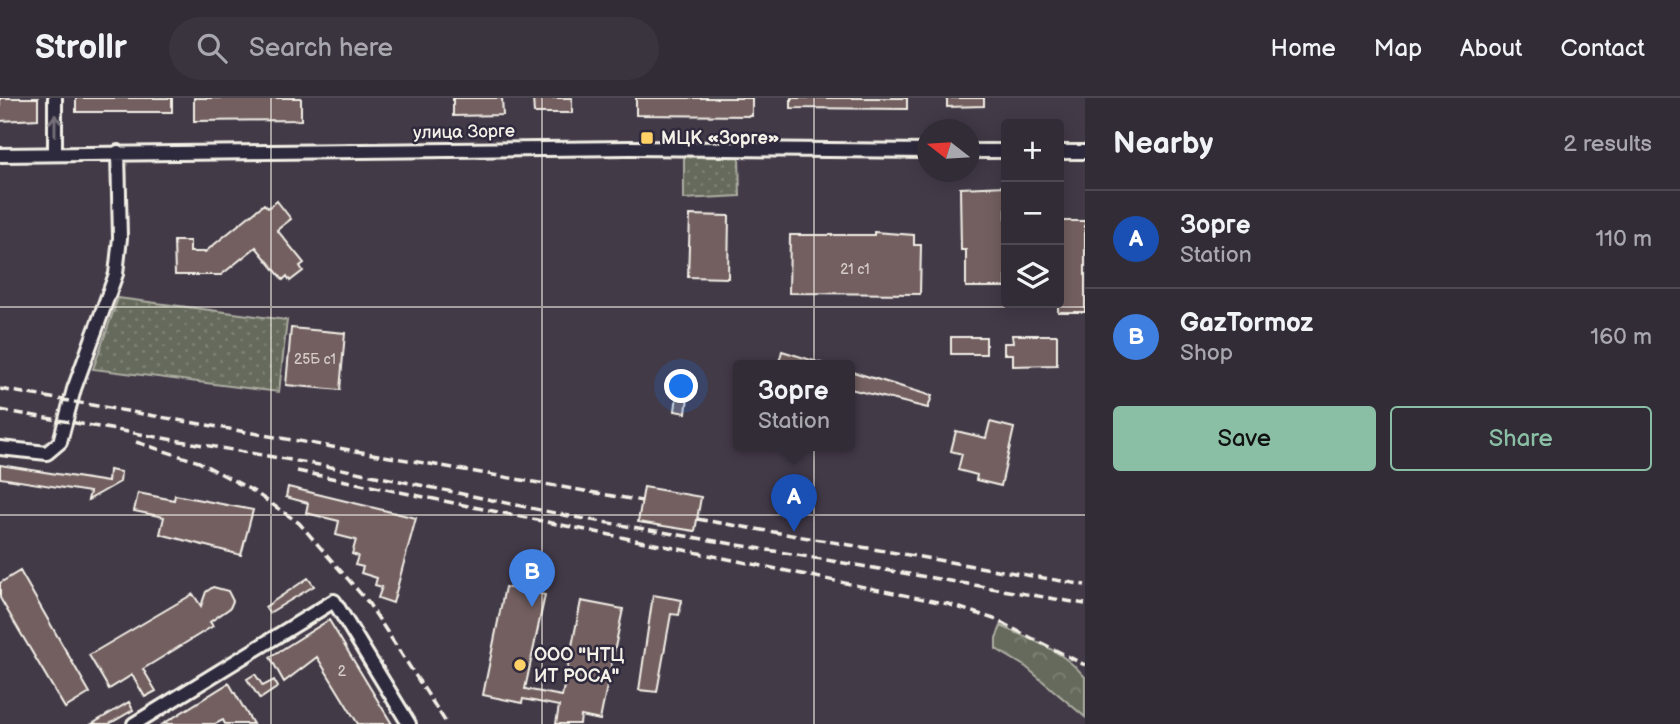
<!DOCTYPE html>
<html lang="en">
<head>
<meta charset="utf-8">
<style>
	:root { --surface:#322c36; --page:#3a343e; --text:#f1f3f6; --muted:#a8a7ad; --line:#4d4851; --accent:#8abfa5 }
	body { margin:0; font-family:"Balsamiq Sans",sans-serif; background:var(--page); color:var(--text) }
	.controls { position:absolute; right:21px; top:21px; display:grid; overflow:hidden; border-radius:7px; box-shadow:0 4px 18px #0003 }
	.controls button { width:63px; height:63px; display:grid; place-items:center; padding:0; border:0; border-bottom:2px solid var(--line); background:var(--surface); color:var(--text); font:35px sans-serif }
	.compass { position:absolute; left:917px; top:21px; width:63px; height:63px; border-radius:50%; background:var(--surface); box-shadow:0 4px 18px #0003; rotate:287deg }
	.you { position:absolute; left:682px; top:289px; width:24px; height:24px; margin:-18px; border:5px solid #fff; border-radius:50%; background:#1a73e8; box-shadow:0 0 0 10px #1a73e833 }
	.badge { display:grid; place-items:center; width:46px; height:46px; border-radius:50%; background:var(--accent); color:#fff; font-size:23px; font-weight:700 }
	.pin { position:absolute; translate:-50% -58px; filter:drop-shadow(0 2px 4px #0008) }
	.pin::after { content:''; position:absolute; top:37px; width:24px; height:21px; background:inherit; clip-path:polygon(0 0,100% 0,50% 100%) }
	.popup { position:absolute; left:733px; top:262px; width:122px; height:91px; box-sizing:border-box; display:grid; place-content:center; border-radius:7px; background:var(--surface); filter:drop-shadow(0 2px 5px #0005); font-size:23px; white-space:nowrap; color:var(--muted) }
	.popup b { font-size:26px; color:var(--text) }
	.popup::after { content:''; position:absolute; left:50%; top:100%; margin-left:-14px; border:14px solid transparent; border-top-color:var(--surface) }
	.list { margin:0; padding:0; list-style:none }
	h2 { display:flex; justify-content:space-between; align-items:center; height:91px; margin:0; padding:0 28px; font-size:30px }
	h2 small { font-size:23px; font-weight:400; color:var(--muted) }
	.list li { display:grid; grid-template-columns:46px 1fr auto; gap:21px; align-items:center; box-sizing:border-box; height:98px; padding:0 28px; border-top:2px solid var(--line) }
	.list b { display:block; font-size:26px; white-space:nowrap }
	.list p { margin:0; font-size:23px; white-space:nowrap; color:var(--muted) }
	.list em { font-size:23px; font-style:normal; color:var(--muted) }
	.actions { display:flex; gap:14px; padding:21px 28px }
	.actions a { flex:1; padding:16px 0; border:2px solid var(--accent); border-radius:7px; text-align:center; font-size:24px; color:var(--accent) }
	.actions .main { background:var(--accent); color:#111 }
	.icon { flex:none; width:38px; height:38px; fill:none; stroke:currentColor; stroke-width:2; stroke-linecap:round; stroke-linejoin:round }
	.map { position:relative; flex:none; width:1085px; height:626px; overflow:hidden }
	header { display:flex; align-items:center; gap:42px; box-sizing:border-box; height:98px; padding:0 35px; background:var(--surface); border-bottom:2px solid var(--line) }
	header strong { font-size:33px }
	nav { display:flex; gap:38px; margin-inline-start:auto; font-size:24px }
	.search { width:490px; height:63px; background:var(--page); display:flex; align-items:center; gap:18px; box-sizing:border-box; padding:0 24px; border-radius:38px; color:var(--muted); font-size:26px }
	main { display:flex }
	aside { flex:1; background:var(--surface) }
	.map>svg:first-child { display:block }
	.green { fill:url(#green-dots); stroke:#adaea2; stroke-width:2 }
	.forest { fill:url(#forest-crowns); stroke:#adaea2; stroke-width:2 }
	.building { fill:#735f60; stroke:#f4f1e8; stroke-width:2 }
	.lines { fill:none; stroke-linecap:round; stroke-linejoin:round }
	.minor-casing { stroke:#f4f1e8; stroke-width:18 }
	.minor { stroke:#2f2a3d; stroke-width:12 }
	.rail { stroke:#f4f1e8; stroke-width:3.5; stroke-dasharray:10 5; stroke-linecap:butt }
	.oneway { stroke:#747079 }
	.grid { fill:none; stroke:#f4f1e8; stroke-width:2; stroke-opacity:0.55 }
	.poi-dot { fill:#ffd166; stroke:#2f2a3d; stroke-width:2.5 }
	.labels { text-anchor:middle; dominant-baseline:central; stroke-width:5; stroke-linejoin:round; paint-order:stroke }
	.number-label { font-size:14px; fill:#d4ccc6 }
	.street-label { font-size:18px; fill:#f4f1e8; stroke:#2f2a3d }
	.poi-label { font-size:18px; font-weight:bold; fill:#f4f1e8; stroke:#2f2a3d; text-anchor:start }
</style>
</head>
<body>
<header>
<strong>Strollr</strong>
<div class="search"><svg class="icon" aria-label="search" viewBox="0 0 24 24"><circle cx="10" cy="10" r="6"/><path d="M15 15l6 6"/></svg>Search here</div>
<nav><a>Home</a><a>Map</a><a>About</a><a>Contact</a></nav>
</header>
<main>
<div class="map">
<svg width="1085" height="626" viewBox="0 0 1085 626">
	<defs>
		<pattern id="green-dots" width="8" height="8" patternUnits="userSpaceOnUse" patternTransform="scale(1.75)"><rect width="8" height="8" fill="#666b5d"/><path d="M2 2h.1M6 6h.1" fill="none" stroke="#7c8174" stroke-width="1.8" stroke-linecap="round"/></pattern>
		<pattern id="forest-crowns" width="20" height="18" patternUnits="userSpaceOnUse" patternTransform="scale(1.75)"><rect width="20" height="18" fill="#666b5d"/><path d="M2 6a3 3 0 1 1 6 0M12 15a3 3 0 1 1 6 0" fill="none" stroke="#7c8174"/></pattern>
	</defs>
	<rect width="100%" height="100%" fill="#433a48"/>
	<filter id="ink" filterUnits="userSpaceOnUse"><feTurbulence type="fractalNoise" baseFrequency=".0143" numOctaves="2"/><feDisplacementMap in="SourceGraphic" scale="14" xChannelSelector="R" yChannelSelector="G"/><feConvolveMatrix kernelMatrix="1 2 1 2 8 2 1 2 1" color-interpolation-filters="sRGB"/></filter>
	<g filter="url(#ink)">
		<!-- green -->
		<path class="green" d="M684,57L739,58L740,98L684,101Z
			M118,200L287,222L279,294L93,271Z"/>
		<!-- forest -->
		<path class="forest" d="M1001,528C1033,542 1062,552 1085,579V619L1026,569L996,551V540Z"/>
		<!-- building -->
		<path class="building" d="M0,0H38V21L0,23Z
			M76,0H172V14H76Z
			M194,0H301V22L194,23Z
			M453,0H502L503,17L453,18Z
			M533,0H572V15H534Z
			M636,0H752V18L636,17Z
			M791,0H907V11L791,10Z
			M947,0H984V8L947,9Z
			M1006,88V189H966V152H961L960,90Z
			M277,103L291,121L277,132L304,165L300,168L303,173L290,183L287,178L283,182L256,149L221,177H175L174,143H190V154H205L264,106L268,110Z
			M690,117L729,118L728,180L688,179Z
			M1059,123H1085V214H1058Z
			M874,134L914,137V147H921L920,196L789,195L790,137H874Z
			M291,230L345,235L340,292L286,287Z
			M1012,237H1057V267L1013,268V256H1004V245H1013Z
			M951,239H986V256H951Z
			M782,253L824,266V268H778Z
			M850,273L932,298L928,310L850,291Z
			M678,289L689,291L686,315L675,313Z
			M990,324L1014,330L1001,388L976,382L977,377L958,372L962,356L951,353L956,333L986,340Z
			M0,367L108,384L109,372L121,374L120,384L88,402L90,394L0,380Z
			M288,389L416,420L393,505L378,500L382,489L375,487L377,480L361,475L363,469L355,467L358,458L352,456L356,442L336,437L339,423L306,415L308,405L286,399Z
			M644,389L701,399L695,433L638,424Z
			M138,395L174,402L175,397L253,412L241,457L160,436L164,419L134,413Z
			M20,473L90,595L65,610L0,500V485Z
			M308,480L314,488L269,515L265,509Z
			M213,489L228,493L233,503L230,510L210,524L213,528L143,571L156,593L145,599L132,577L109,591L89,557L193,496L201,508L206,494Z
			M505,489L545,497L525,591L562,598L581,503L623,511L600,622L581,618L580,626H556L559,608L523,601L522,605L483,597Z
			M653,497L682,502L679,517L671,516L657,594L639,592Z
			M329,522L392,626H358L317,559L284,584L270,559Z
			M255,576L263,588L274,582L278,589L260,601L247,581Z
			M229,585L253,626H225L223,622L215,626H163Z
			M129,604L133,612L109,626H92Z"/>
		<g class="lines">
			<!-- minor casing -->
			<g class="minor-casing">
				<path id="minor" d="M55,0V54
					M970,53H1006
					M1059,54H1085
					M0,57L631,50L928,53
					M0,350L47,355L60,344L74,291L116,176L120,140L118,54
					M134,626L334,503L409,626"/>
			</g>
			<!-- minor -->
			<use href="#minor" class="minor"/>
			<!-- rail -->
			<path class="rail" d="M0,291L642,403
				M0,312L337,370L574,419L1085,506
				M136,344L199,364L253,393L299,425L367,503L447,626
				M297,373L948,506L994,521L1085,567
				M697,421L1085,487"/>
		</g>
		<!-- one-way arrows -->
		<defs><path id="oneway-shaft" d="M-6 0H5M1.5-3L5.5 0L1.5 3" fill="none" stroke-width="1.6" stroke-linecap="round" stroke-linejoin="round" transform="scale(1.75)"/></defs>
		<use class="oneway" href="#oneway-shaft" transform="translate(55 27) rotate(-90)"/>
	</g>
	<!-- grid -->
	<path class="grid" d="M271,0V626M542,0V626M814,0V626M0,209H1085M0,417H1085"/>
	<!-- markers -->
	<g class="poi-dot">
		<rect x="640" y="33" width="14" height="14" rx="3.5"/>
		<circle cx="520" cy="567" r="7"/>
	</g>
	<g class="labels">
		<!-- number labels -->
		<g class="number-label">
			<text x="855" y="171">21 с1</text>
			<text x="315" y="261">25Б с1</text>
			<text x="342" y="573">2</text>
		</g>
		<!-- street labels -->
		<g class="street-label">
			<text transform="translate(464 34) rotate(-1)">улица Зорге</text>
		</g>
		<!-- poi labels -->
		<g class="poi-label">
			<text x="661" y="40">МЦК «Зорге»</text>
			<text x="534" y="557">ООО "НТЦ<tspan x="534" dy="21">ИТ РОСА"</tspan></text>
		</g>
	</g>
</svg>
<div class="controls">
<button>+</button>
<button>−</button>
<button><svg class="icon" aria-label="layers" viewBox="0 0 24 24"><path d="M12 4l9 5-9 5-9-5zM3 14l9 5 9-5"/></svg></button>
</div>
<svg class="compass" viewBox="-18 -18 36 36"><path d="M0-13l5 13h-10z" fill="#e53935"/><path d="M0 13l5-13h-10z" fill="#a8a7ad"/></svg>
<div class="you"></div>
<div class="pin badge" style="left:794px;top:434px;background:#1a4fb4">A</div>
<div class="popup"><b>Зорге</b>Station</div>
<div class="pin badge" style="left:532px;top:509px;background:#3f7fe0">B</div>
</div>
<aside>
<h2>Nearby<small>2 results</small></h2>
<ul class="list">
<li><span class="badge" style="background:#1a4fb4">A</span><div><b>Зорге</b><p>Station</p></div><em>110 m</em></li>
<li><span class="badge" style="background:#3f7fe0">B</span><div><b>GazTormoz</b><p>Shop</p></div><em>160 m</em></li>
</ul>
<div class="actions"><a class="main">Save</a><a>Share</a></div>
</aside>
</main>
</body>
</html>
